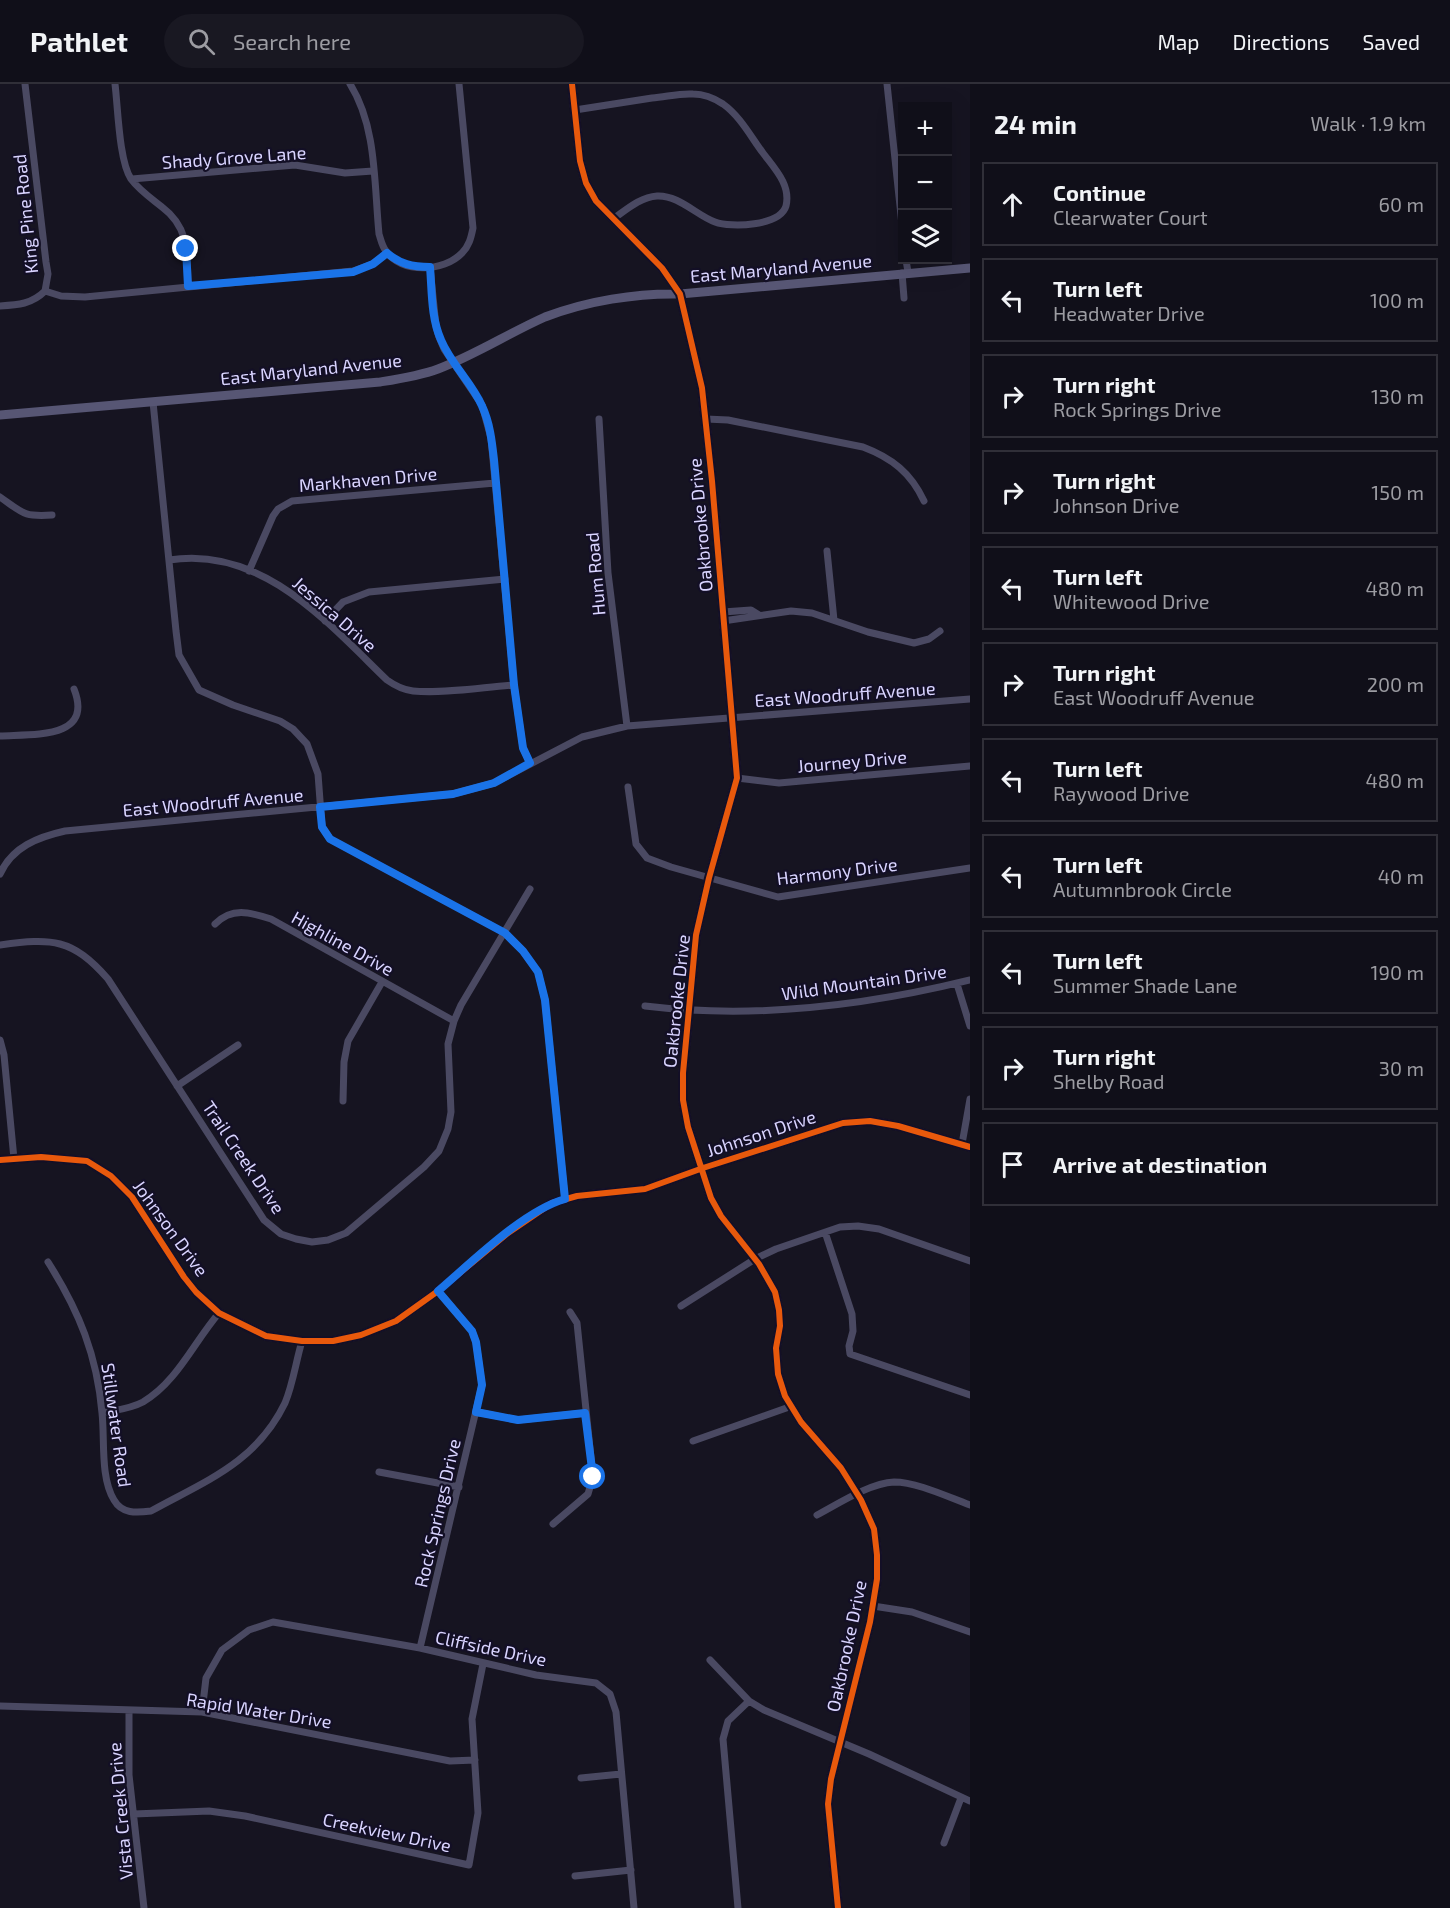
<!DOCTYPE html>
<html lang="en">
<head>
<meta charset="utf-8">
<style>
	:root { --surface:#100f19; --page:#191822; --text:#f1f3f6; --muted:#9c9ca2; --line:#302f38 }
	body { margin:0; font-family:"Exo 2",sans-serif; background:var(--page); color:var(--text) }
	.controls { position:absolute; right:18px; top:18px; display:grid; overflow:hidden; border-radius:0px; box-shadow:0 6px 24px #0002 }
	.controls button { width:54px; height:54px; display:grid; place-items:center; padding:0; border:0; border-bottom:2px solid var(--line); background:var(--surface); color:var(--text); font:30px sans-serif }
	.stop { position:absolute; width:18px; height:18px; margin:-14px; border:4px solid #1a73e8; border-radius:50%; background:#fff }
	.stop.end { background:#1a73e8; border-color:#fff; box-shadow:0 2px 6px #0008 }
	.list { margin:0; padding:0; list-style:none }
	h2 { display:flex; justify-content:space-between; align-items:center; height:78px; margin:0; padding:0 24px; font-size:26px }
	h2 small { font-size:20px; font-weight:400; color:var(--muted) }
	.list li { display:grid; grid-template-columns:39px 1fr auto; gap:18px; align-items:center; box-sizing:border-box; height:84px; margin:0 12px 12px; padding:0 12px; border:2px solid var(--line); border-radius:0px }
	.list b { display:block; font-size:22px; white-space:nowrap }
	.list p { margin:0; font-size:20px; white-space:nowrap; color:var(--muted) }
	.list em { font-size:20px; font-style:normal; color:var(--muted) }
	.icon { flex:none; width:33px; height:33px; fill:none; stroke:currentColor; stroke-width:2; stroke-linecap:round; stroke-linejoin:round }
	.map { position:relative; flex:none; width:970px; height:1824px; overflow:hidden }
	header { display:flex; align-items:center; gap:36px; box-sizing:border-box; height:84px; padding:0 30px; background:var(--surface); border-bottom:2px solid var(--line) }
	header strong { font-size:28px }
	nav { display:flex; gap:33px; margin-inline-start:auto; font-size:21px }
	.search { width:420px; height:54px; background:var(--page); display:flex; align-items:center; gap:15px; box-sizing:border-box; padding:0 21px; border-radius:33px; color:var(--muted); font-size:22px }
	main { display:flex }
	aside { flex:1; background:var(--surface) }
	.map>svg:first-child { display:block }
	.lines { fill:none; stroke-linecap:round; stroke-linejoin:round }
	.street { stroke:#4a4962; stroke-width:7 }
	.secondary { stroke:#575674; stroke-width:9 }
	.cycleway-casing { stroke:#130f26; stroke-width:10 }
	.cycleway { stroke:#e8590c; stroke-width:6 }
	.route { stroke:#1a73e8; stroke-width:8 }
	.labels { text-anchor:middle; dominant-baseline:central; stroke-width:4.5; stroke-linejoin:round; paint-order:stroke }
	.street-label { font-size:18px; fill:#d9d4ff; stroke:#130f26 }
</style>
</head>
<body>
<header>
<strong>Pathlet</strong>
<div class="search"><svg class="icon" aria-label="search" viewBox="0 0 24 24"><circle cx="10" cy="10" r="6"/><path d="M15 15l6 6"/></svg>Search here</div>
<nav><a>Map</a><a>Directions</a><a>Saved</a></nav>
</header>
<main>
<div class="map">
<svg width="970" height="1824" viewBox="0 0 970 1824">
	<rect width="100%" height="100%" fill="#161421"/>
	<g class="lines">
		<!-- street -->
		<path class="street" d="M115,0C118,24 119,77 131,95C139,106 152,115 162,123C190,144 187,170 188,202
			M350,0C377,43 374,100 379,150C381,156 382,162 386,167C401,190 444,188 462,169C469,162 471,154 473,144L459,0
			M887,0L902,141
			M575,26C601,22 626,18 652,14C666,13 679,9 693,10C704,10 714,14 723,20C740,32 751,53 763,69C775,85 791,101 786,122C780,142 731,144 715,138C696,131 679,111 657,112C640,113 626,126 613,135
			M132,95L295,81L345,89L373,87
			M906,176L908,188
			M430,183L436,242L439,253L444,265L482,321L491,354L514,601L523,664L530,679
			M902,189L904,214
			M45,207L61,212L85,213L353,187L373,180L387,169
			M0,222C18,221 32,220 45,207L48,190L46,178L25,0
			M153,318L176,547L179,571L199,606L233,621L280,637L293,645L307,660L318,690L322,743L330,755L505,849L523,867L538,888L545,916L565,1115
			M599,335L608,489L627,642
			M706,335L728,336L863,363C892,374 911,389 924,417
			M0,413C23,429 23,433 52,431
			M827,467L834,536
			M169,476C261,461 327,538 387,596C394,601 404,606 413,607C443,610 484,603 514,601
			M249,487L273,432L278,425L292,417L495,399
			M723,528L751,526L759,531
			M325,537L343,518L369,508L505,495
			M723,537L791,527L812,529L868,548L914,559L929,555L940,547
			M0,652C32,650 94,656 74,605
			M737,694L779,699L970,682
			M628,703L636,760L647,774L671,783L778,813L970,784
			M0,790C12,763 38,753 65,747L453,710L494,699L582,653L627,642L970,615
			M215,840C232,823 249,828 271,835L454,937
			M0,861C52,854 72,854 108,895L264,1136L281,1150L296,1155L312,1158L328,1156L346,1149L424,1083L439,1067L448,1045L451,1028L448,960L454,937L461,921L530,805
			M957,900L970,942
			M645,922C753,935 865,922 970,896
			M0,956L4,971L14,1075
			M177,1002L238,961
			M343,1017L344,978L348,957L382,898
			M962,1060L970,1015
			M825,1148L852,1230L853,1247L849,1262L850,1270L970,1311
			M48,1178C79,1227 97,1271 102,1329C105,1355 100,1393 114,1416C122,1430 136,1429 151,1427C205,1397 256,1379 285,1319C293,1300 296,1277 302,1257
			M681,1222L755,1175L776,1165L840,1143L858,1142L879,1145L970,1177
			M476,1328L518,1336L585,1329
			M102,1329C116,1326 130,1325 143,1318C177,1298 194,1258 219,1229
			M693,1357L792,1322
			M379,1388L459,1403
			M817,1431C838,1420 870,1399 894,1398C917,1398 948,1413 970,1421
			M553,1440L588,1410L593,1393L577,1239L570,1228
			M873,1522L912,1528L970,1548
			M420,1564L482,1301L476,1258L472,1247L438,1207
			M710,1576L749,1617
			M0,1622L202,1628L450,1677L475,1676
			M129,1627V1691L144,1824
			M202,1628L206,1594L222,1566L249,1546L273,1538L420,1564L536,1591L596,1599L610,1610L616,1628L634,1824
			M581,1694L621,1690
			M134,1730L209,1727L245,1732L469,1781L478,1729L472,1635L483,1580
			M944,1759L961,1714
			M575,1792L631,1786
			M738,1824L723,1655L728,1637L749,1617L764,1626L869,1670L970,1717"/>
		<!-- secondary -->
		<path class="secondary" d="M572,0L580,77L586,99L596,117L662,184L680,210L702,304L712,397L737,694L709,794L696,851L683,989V1016L688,1043L711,1114L721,1132L759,1180L775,1208L779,1226L780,1242L776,1264L778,1290L785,1312L801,1338L841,1384L861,1416L874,1445L877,1471V1495L870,1538L831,1695L828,1720L838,1824
			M0,331L380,298C399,295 419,292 438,285C475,271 509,249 545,233C587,217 636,209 680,210L970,184
			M0,1076L41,1073L87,1077L111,1092L132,1113L184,1193L196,1208L219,1229L266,1252L302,1257H333L361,1251L396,1237L438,1207L508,1149L552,1119L577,1112L645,1105L703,1084L843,1039L870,1037L898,1042L970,1063"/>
		<!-- cycleway casing -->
		<g class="cycleway-casing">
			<path id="cycleway" d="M572,0L580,77L586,99L596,117L662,184L680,210L702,304L712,397L737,694L709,794L696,851L683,989V1016L688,1043L711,1114L721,1132L759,1180L775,1208L779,1226L780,1242L776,1264L778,1290L785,1312L801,1338L841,1384L861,1416L874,1445L877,1471V1495L870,1538L831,1695L828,1720L838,1824
				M0,1076L41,1073L87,1077L111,1092L132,1113L184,1193L196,1208L219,1229L266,1252L302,1257H333L361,1251L396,1237L438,1207L508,1149L552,1119L577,1112L645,1105L703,1084L843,1039L870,1037L898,1042L970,1063"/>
		</g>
		<!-- cycleway -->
		<use href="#cycleway" class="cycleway"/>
	</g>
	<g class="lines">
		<!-- route -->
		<path class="route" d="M186,165L188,202L353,188L373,180L387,169C400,180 412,183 430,183C432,207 431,234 441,256C451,280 472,299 482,322C490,339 492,358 494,376L514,601L523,664L530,679L494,699L453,710L320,723L322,743L330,755L505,849L523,867L538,888L545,916L565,1115C523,1127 472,1178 438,1207L472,1247L476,1258L482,1301L476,1328L518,1336L585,1329L593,1393"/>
	</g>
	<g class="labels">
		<!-- street labels -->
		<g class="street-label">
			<text transform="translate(234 73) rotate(-4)">Shady Grove Lane</text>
			<text transform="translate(25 130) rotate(-96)">King Pine Road</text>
			<text transform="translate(781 184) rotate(-5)">East Maryland Avenue</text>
			<text transform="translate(311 285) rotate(-6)">East Maryland Avenue</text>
			<text transform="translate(368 395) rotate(-5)">Markhaven Drive</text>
			<text transform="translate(700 441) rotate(-95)">Oakbrooke Drive</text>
			<text transform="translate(595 490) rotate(-95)">Hum Road</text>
			<text transform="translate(335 530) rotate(41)">Jessica Drive</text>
			<text transform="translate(845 610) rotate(-4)">East Woodruff Avenue</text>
			<text transform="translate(852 677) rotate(-5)">Journey Drive</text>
			<text transform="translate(213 718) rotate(-5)">East Woodruff Avenue</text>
			<text transform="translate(837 787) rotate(-7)">Harmony Drive</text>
			<text transform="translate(343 859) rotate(29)">Highline Drive</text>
			<text transform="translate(864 898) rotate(-8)">Wild Mountain Drive</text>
			<text transform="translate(676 917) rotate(-84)">Oakbrooke Drive</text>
			<text transform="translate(761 1049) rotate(-18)">Johnson Drive</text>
			<text transform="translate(244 1073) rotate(56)">Trail Creek Drive</text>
			<text transform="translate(171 1144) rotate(54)">Johnson Drive</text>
			<text transform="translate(117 1341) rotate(82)">Stillwater Road</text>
			<text transform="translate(437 1429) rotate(-77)">Rock Springs Drive</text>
			<text transform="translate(846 1562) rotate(-78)">Oakbrooke Drive</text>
			<text transform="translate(491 1564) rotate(12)">Cliffside Drive</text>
			<text transform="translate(259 1626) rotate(9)">Rapid Water Drive</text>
			<text transform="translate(120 1727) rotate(-95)">Vista Creek Drive</text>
			<text transform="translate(387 1748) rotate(12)">Creekview Drive</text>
		</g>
	</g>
</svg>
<div class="controls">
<button>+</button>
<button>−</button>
<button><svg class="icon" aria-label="layers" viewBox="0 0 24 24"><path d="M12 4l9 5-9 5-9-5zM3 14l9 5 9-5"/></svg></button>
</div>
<div class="stop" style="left:593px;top:1393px"></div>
<div class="stop end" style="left:186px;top:165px"></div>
</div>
<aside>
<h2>24 min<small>Walk · 1.9 km</small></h2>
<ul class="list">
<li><svg class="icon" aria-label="ahead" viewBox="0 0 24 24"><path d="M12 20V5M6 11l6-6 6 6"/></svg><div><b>Continue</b><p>Clearwater Court</p></div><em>60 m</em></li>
<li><svg class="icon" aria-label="left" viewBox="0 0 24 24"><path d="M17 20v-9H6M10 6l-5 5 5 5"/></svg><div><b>Turn left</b><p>Headwater Drive</p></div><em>100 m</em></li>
<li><svg class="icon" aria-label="right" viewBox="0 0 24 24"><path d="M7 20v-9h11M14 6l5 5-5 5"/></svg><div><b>Turn right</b><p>Rock Springs Drive</p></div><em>130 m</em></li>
<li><svg class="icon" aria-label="right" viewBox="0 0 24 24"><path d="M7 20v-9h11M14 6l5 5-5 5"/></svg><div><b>Turn right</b><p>Johnson Drive</p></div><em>150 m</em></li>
<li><svg class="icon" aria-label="left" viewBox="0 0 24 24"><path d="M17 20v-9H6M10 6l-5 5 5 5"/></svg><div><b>Turn left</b><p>Whitewood Drive</p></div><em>480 m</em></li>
<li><svg class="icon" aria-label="right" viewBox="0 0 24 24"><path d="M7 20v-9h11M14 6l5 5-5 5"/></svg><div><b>Turn right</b><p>East Woodruff Avenue</p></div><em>200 m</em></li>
<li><svg class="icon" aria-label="left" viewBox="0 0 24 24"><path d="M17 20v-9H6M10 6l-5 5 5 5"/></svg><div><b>Turn left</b><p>Raywood Drive</p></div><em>480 m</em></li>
<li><svg class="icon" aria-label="left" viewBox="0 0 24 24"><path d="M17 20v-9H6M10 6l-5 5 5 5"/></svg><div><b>Turn left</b><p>Autumnbrook Circle</p></div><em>40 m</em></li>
<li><svg class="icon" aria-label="left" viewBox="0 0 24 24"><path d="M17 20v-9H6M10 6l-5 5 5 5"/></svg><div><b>Turn left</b><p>Summer Shade Lane</p></div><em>190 m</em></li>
<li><svg class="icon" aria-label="right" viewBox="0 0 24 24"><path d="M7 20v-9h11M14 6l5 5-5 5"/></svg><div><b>Turn right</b><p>Shelby Road</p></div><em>30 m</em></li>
<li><svg class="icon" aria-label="arrive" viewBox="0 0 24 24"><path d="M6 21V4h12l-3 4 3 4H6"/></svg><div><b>Arrive at destination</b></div></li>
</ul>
</aside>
</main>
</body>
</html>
